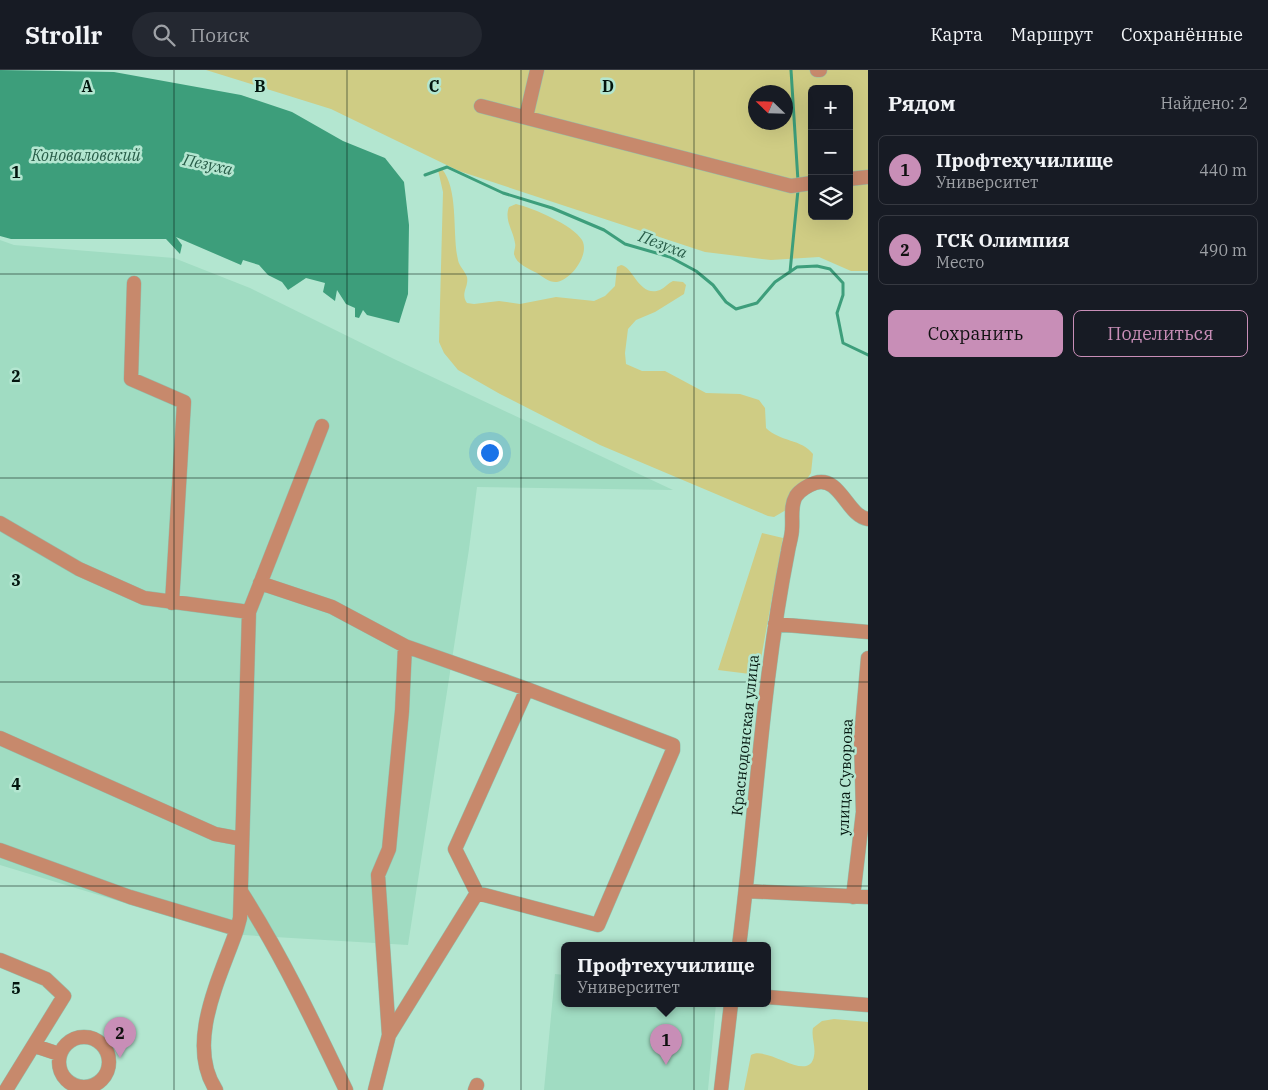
<!DOCTYPE html>
<html lang="ru">
<head>
<meta charset="utf-8">
<style>
	:root { --surface:#171b24; --page:#242831; --text:#f1f3f6; --muted:#9ea1a6; --line:#363941; --accent:#c88eb7 }
	body { margin:0; font-family:"IBM Plex Serif",serif; background:var(--page); color:var(--text) }
	.controls { position:absolute; right:15px; top:15px; display:grid; overflow:hidden; border-radius:8px; box-shadow:0 5px 20px #0002 }
	.controls button { width:45px; height:45px; display:grid; place-items:center; padding:0; border:0; border-bottom:1px solid var(--line); background:var(--surface); color:var(--text); font:25px sans-serif }
	.compass { position:absolute; left:748px; top:15px; width:45px; height:45px; border-radius:50%; background:var(--surface); box-shadow:0 5px 20px #0002; rotate:293deg }
	.you { position:absolute; left:489px; top:382px; width:18px; height:18px; margin:-12px; border:4px solid #fff; border-radius:50%; background:#1a73e8; box-shadow:0 0 0 8px #1a73e833 }
	.badge { display:grid; place-items:center; width:32px; height:32px; border-radius:50%; background:var(--accent); color:#111; font-size:16px; font-weight:700 }
	.pin { position:absolute; translate:-50% -41px; filter:drop-shadow(0 1px 2px #0008) }
	.pin::after { content:''; position:absolute; top:26px; width:18px; height:15px; background:inherit; clip-path:polygon(0 0,100% 0,50% 100%) }
	.popup { position:absolute; left:561px; top:872px; width:210px; height:65px; box-sizing:border-box; display:grid; place-content:center; border-radius:8px; background:var(--surface); filter:drop-shadow(0 1px 4px #0005); font-size:16px; white-space:nowrap; color:var(--muted) }
	.popup b { font-size:19px; color:var(--text) }
	.popup::after { content:''; position:absolute; left:50%; top:100%; margin-left:-10px; border:10px solid transparent; border-top-color:var(--surface) }
	.list { margin:0; padding:0; list-style:none }
	h2 { display:flex; justify-content:space-between; align-items:center; height:65px; margin:0; padding:0 20px; font-size:21px }
	h2 small { font-size:16px; font-weight:400; color:var(--muted) }
	.list li { display:grid; grid-template-columns:32px 1fr auto; gap:15px; align-items:center; box-sizing:border-box; height:70px; margin:0 10px 10px; padding:0 10px; border:1px solid var(--line); border-radius:8px }
	.list b { display:block; font-size:19px; white-space:nowrap }
	.list p { margin:0; font-size:16px; white-space:nowrap; color:var(--muted) }
	.list em { font-size:16px; font-style:normal; color:var(--muted) }
	.actions { display:flex; gap:10px; padding:15px 20px }
	.actions a { flex:1; padding:11px 0; border:1px solid var(--accent); border-radius:8px; text-align:center; font-size:18px; color:var(--accent) }
	.actions .main { background:var(--accent); color:#111 }
	.icon { flex:none; width:28px; height:28px; fill:none; stroke:currentColor; stroke-width:2; stroke-linecap:round; stroke-linejoin:round }
	.map { position:relative; flex:none; width:868px; height:1020px; overflow:hidden }
	header { display:flex; align-items:center; gap:30px; box-sizing:border-box; height:70px; padding:0 25px; background:var(--surface); border-bottom:1px solid var(--line) }
	header strong { font-size:24px }
	nav { display:flex; gap:28px; margin-inline-start:auto; font-size:18px }
	.search { width:350px; height:45px; background:var(--page); display:flex; align-items:center; gap:12px; box-sizing:border-box; padding:0 18px; border-radius:28px; color:var(--muted); font-size:19px }
	main { display:flex }
	aside { flex:1; background:var(--surface) }
	.map>svg:first-child { display:block }
	.built { fill:#a0dcc2 }
	.green { fill:#cfcc84; fill-rule:evenodd }
	.water { fill:#3d9e7b }
	.lines { fill:none; stroke-linecap:round; stroke-linejoin:round }
	.stream { stroke:#3d9e7b; stroke-width:3 }
	.minor-casing { stroke:#93c0ad; stroke-width:15 }
	.minor { stroke:#c7896c; stroke-width:14 }
	.grid { fill:none; stroke:#03150e; stroke-width:1; stroke-opacity:0.55 }
	.labels { text-anchor:middle; dominant-baseline:central; stroke-width:5; stroke-linejoin:round; paint-order:stroke }
	.street-label { font-size:15px; fill:#03150e; stroke:#b3e6d0 }
	.water-label { font-size:16px; font-style:italic; fill:#285c48; stroke:#b3e6d0 }
	.grid-label { font-size:16px; text-anchor:middle; font-weight:bold; fill:#03150e; stroke:#b3e6d0; stroke-width:5; stroke-linejoin:round; paint-order:stroke }
</style>
</head>
<body>
<header>
<strong>Strollr</strong>
<div class="search"><svg class="icon" aria-label="search" viewBox="0 0 24 24"><circle cx="10" cy="10" r="6"/><path d="M15 15l6 6"/></svg>Поиск</div>
<nav><a>Карта</a><a>Маршрут</a><a>Сохранённые</a></nav>
</header>
<main>
<div class="map">
<svg width="868" height="1020" viewBox="0 0 868 1020">
	<rect width="100%" height="100%" fill="#b3e6d0"/>
	<!-- built -->
	<path class="built" d="M0,170L14,175L174,188L250,218L394,289L673,420L477,417L469,479L408,875L227,864L0,795Z
		M555,904L565,905V934H716L708,1020H544Z"/>
	<!-- green -->
	<path class="green" d="M206,0H868V201H851L819,187L771,190L705,182L459,101L331,39ZM812,19H849V146H812ZM756,22H786V52H756Z
		M442,99C459,120 452,164 458,190C459,196 465,201 467,207C469,217 460,223 467,233L474,234L499,231L520,234L556,227L594,231L605,226L615,216L617,197L621,195C633,196 639,228 660,220C665,218 668,213 673,211L683,212L686,215L684,224L655,242L636,250L628,259L625,283L626,294L642,301H665L706,323L740,324L759,330L765,338L766,358C780,372 802,369 813,384L811,403L786,440L774,447L768,446L600,375L500,324L458,300L444,283L439,272L443,122L438,100Z
		M516,134C533,138 573,155 582,170C590,184 572,209 557,212C550,213 543,207 537,203C529,199 516,194 514,184C514,180 516,177 515,173C513,160 504,150 509,137Z
		M762,463L783,468L758,605L718,600Z
		M834,949L868,952V1020H744L751,985C768,975 809,1014 814,986C816,976 811,967 813,958L822,951Z"/>
	<!-- water -->
	<path class="water" d="M0,0L114,2L241,25L292,42L343,71L385,88L404,112L409,155L408,224L399,253L367,245L363,240L359,248L355,247V238L346,234L337,220L335,231L323,222L325,213L306,208L288,220L282,212L268,205L259,195L243,190L241,195L176,167L182,175L180,184L166,169H11L0,166Z"/>
	<g class="lines">
		<!-- stream -->
		<path class="stream" d="M791,0L798,111
			M425,105L447,97L503,123L552,138L604,160L625,174L670,187L696,201L713,215L726,232L736,239L757,233L775,212L797,197L817,196L830,199L843,213V225L837,243L843,273L868,285
			M790,202L798,120"/>
		<!-- minor casing -->
		<g class="minor-casing">
			<path id="minor" d="M817,0H820
				M481,36L791,116L812,113
				M526,47L537,0
				M849,109L868,107
				M134,213L131,309L184,332L172,533
				M0,453L79,499L144,528L249,542L240,848L237,859L130,827L0,780
				M260,513L332,537L405,576L527,619L673,675V680L598,855L477,823
				M249,542L322,356
				M775,554L868,562
				M0,668L215,764L242,769
				M746,821L868,827
				M242,823C282,886 314,953 346,1020
				M853,827L863,742L861,668L868,588
				M739,876C756,744 762,612 788,481C789,474 792,466 792,459C793,448 790,436 796,426C800,420 809,415 815,413C840,405 847,446 868,449
				M0,890L46,909L64,926L6,1020
				M767,927L868,935
				M389,965L378,805L389,779L402,641L405,576
				M59 992a25 25 0 1 1 50 0a25 25 0 1 1-50 0Z
				M35,976L59,984
				M216,1020C185,973 221,906 237,859
				M375,1020L389,965L477,823L455,779L527,619
				M475,1020L477,1015
				M721,1020L731,934"/>
		</g>
		<!-- minor -->
		<use href="#minor" class="minor"/>
	</g>
	<!-- grid -->
	<path class="grid" d="M174,0V1020M347,0V1020M521,0V1020M694,0V1020M0,204H868M0,408H868M0,612H868M0,816H868"/>
	<g class="labels">
		<!-- street labels -->
		<g class="street-label">
			<text transform="translate(745 665) rotate(-84)">Краснодонская улица</text>
			<text transform="translate(845 707) rotate(-88)">улица Суворова</text>
		</g>
		<!-- water labels -->
		<g class="water-label">
			<text x="86" y="85">Коноваловский</text>
			<text transform="translate(208 94) rotate(12)">Пезуха</text>
			<text transform="translate(663 174) rotate(21)">Пезуха</text>
		</g>
	</g>
	<g class="grid-label">
		<text x="87" y="22">A</text>
		<text x="260" y="22">B</text>
		<text x="434" y="22">C</text>
		<text x="608" y="22">D</text>
		<text x="16" y="108">1</text>
		<text x="16" y="312">2</text>
		<text x="16" y="516">3</text>
		<text x="16" y="720">4</text>
		<text x="16" y="924">5</text>
	</g>
</svg>
<div class="controls">
<button>+</button>
<button>−</button>
<button><svg class="icon" aria-label="layers" viewBox="0 0 24 24"><path d="M12 4l9 5-9 5-9-5zM3 14l9 5 9-5"/></svg></button>
</div>
<svg class="compass" viewBox="-18 -18 36 36"><path d="M0-13l5 13h-10z" fill="#e53935"/><path d="M0 13l5-13h-10z" fill="#9ea1a6"/></svg>
<div class="you"></div>
<div class="pin badge" style="left:666px;top:995px">1</div>
<div class="popup"><b>Профтехучилище</b>Университет</div>
<div class="pin badge" style="left:120px;top:988px">2</div>
</div>
<aside>
<h2>Рядом<small>Найдено: 2</small></h2>
<ul class="list">
<li><span class="badge">1</span><div><b>Профтехучилище</b><p>Университет</p></div><em>440 m</em></li>
<li><span class="badge">2</span><div><b>ГСК Олимпия</b><p>Место</p></div><em>490 m</em></li>
</ul>
<div class="actions"><a class="main">Сохранить</a><a>Поделиться</a></div>
</aside>
</main>
</body>
</html>
